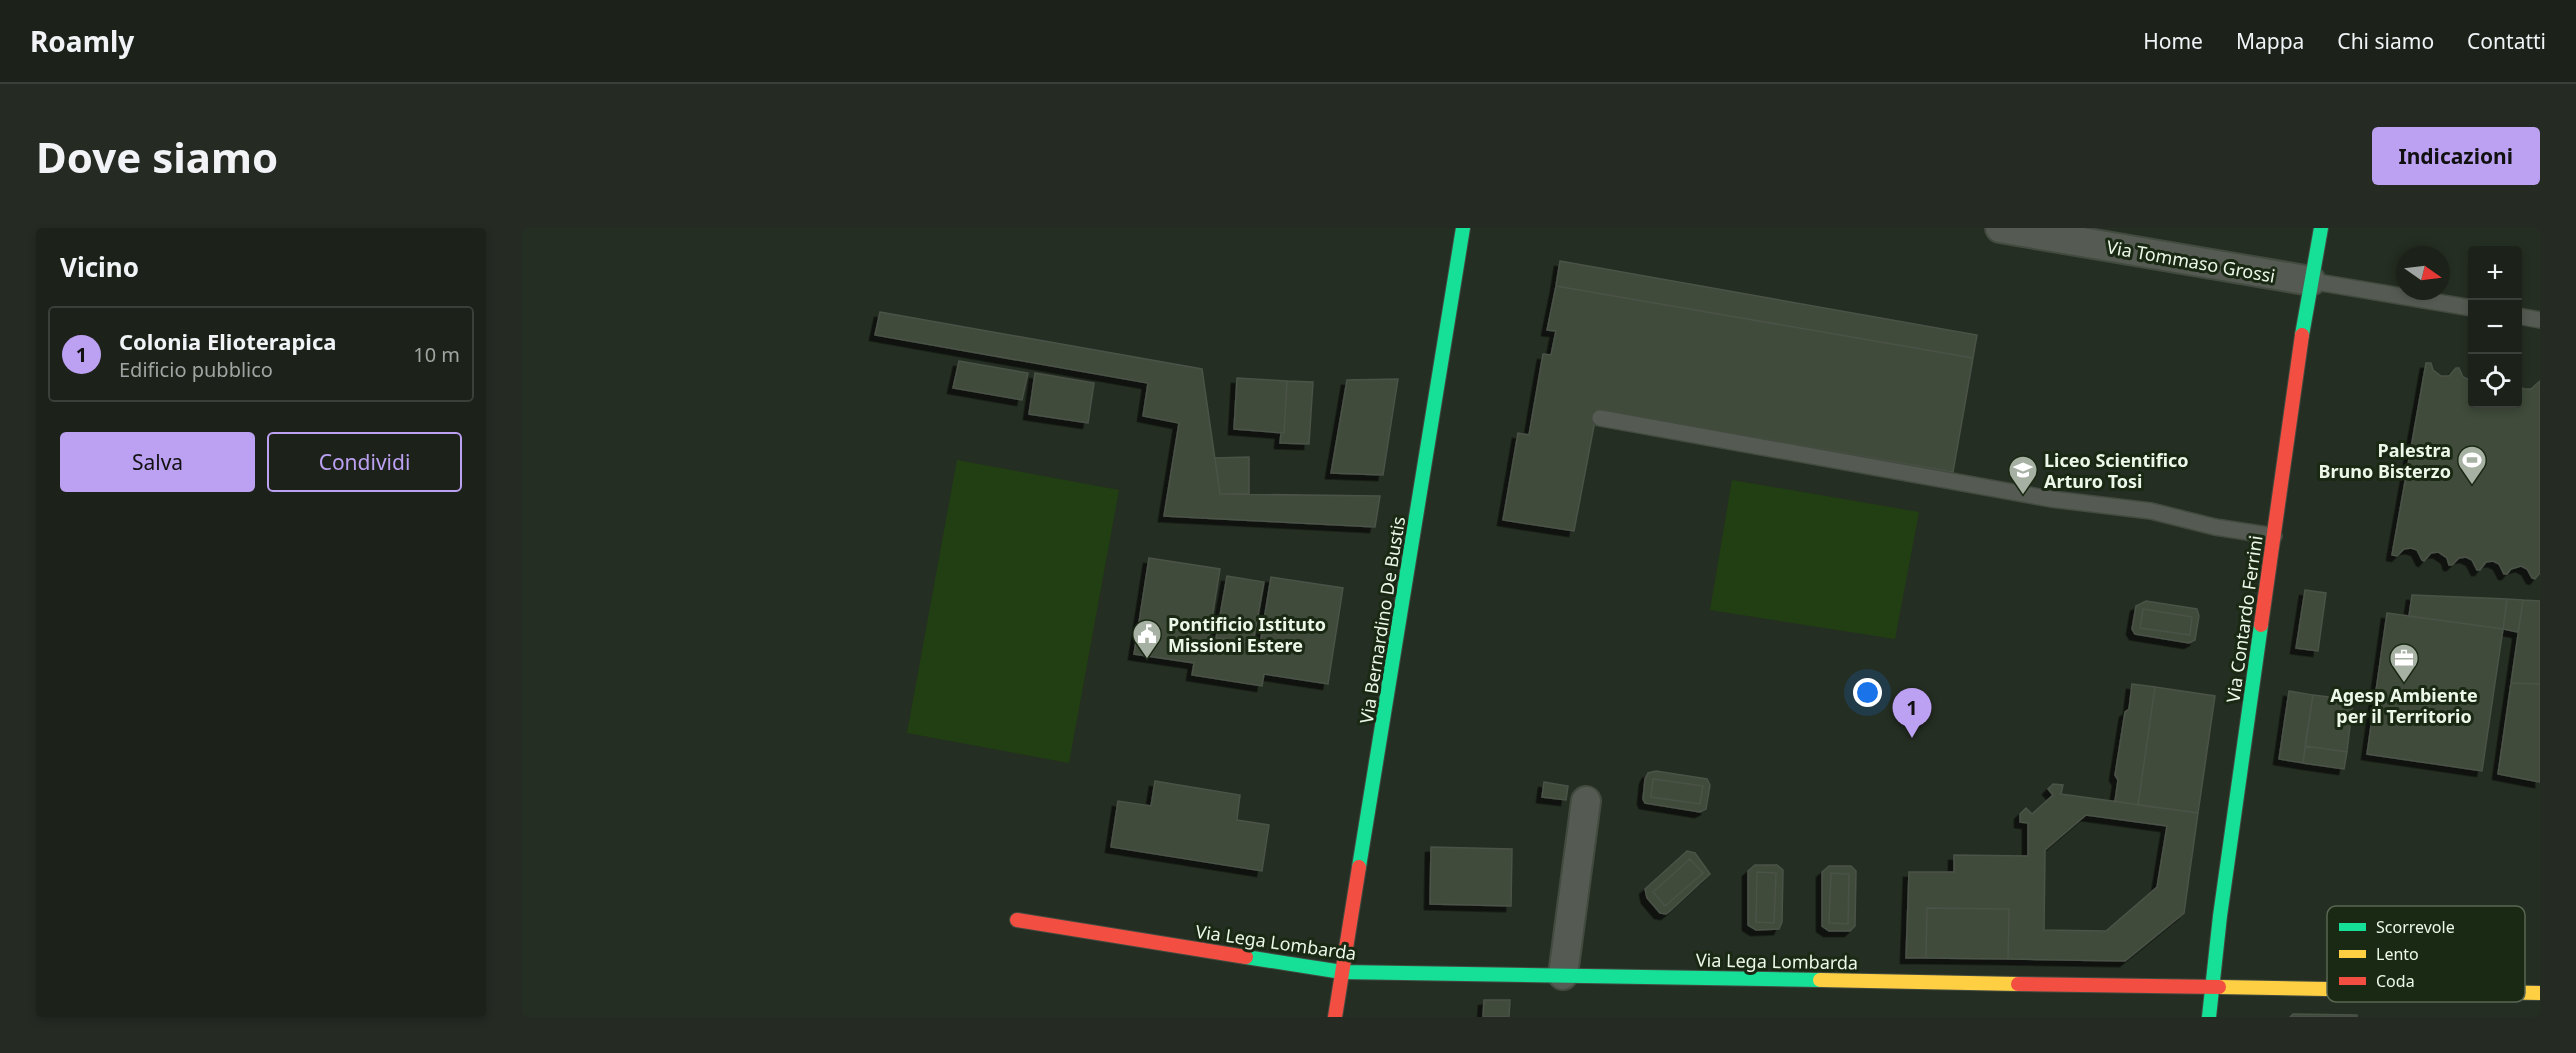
<!DOCTYPE html>
<html lang="it">
<head>
<meta charset="utf-8">
<style>
	:root { --surface:#1c221a; --page:#252a23; --text:#f1f3f6; --muted:#a0a4a2; --line:#3a3f39; --accent:#bca0f2 }
	body { margin:0; font-family:"Noto Sans",sans-serif; background:var(--page); color:var(--text) }
	.controls { position:absolute; right:18px; top:18px; display:grid; overflow:hidden; border-radius:6px; box-shadow:0 3px 9px #0003 }
	.controls button { width:54px; height:54px; display:grid; place-items:center; padding:0; border:0; border-bottom:2px solid var(--line); background:var(--surface); color:var(--text); font:30px sans-serif }
	.compass { position:absolute; left:1874px; top:18px; width:54px; height:54px; border-radius:50%; background:var(--surface); box-shadow:0 3px 9px #0003; rotate:104deg }
	.you { position:absolute; left:1346px; top:465px; width:21px; height:21px; margin:-15px; border:4px solid #fff; border-radius:50%; background:#1a73e8; box-shadow:0 0 0 9px #1a73e833 }
	.badge { display:grid; place-items:center; width:39px; height:39px; border-radius:50%; background:var(--accent); color:#111; font-size:20px; font-weight:700 }
	.pin { position:absolute; translate:-50% -50px; filter:drop-shadow(0 2px 3px #0008) }
	.pin::after { content:''; position:absolute; top:32px; width:21px; height:18px; background:inherit; clip-path:polygon(0 0,100% 0,50% 100%) }
	.list { margin:0; padding:0; list-style:none }
	h2 { display:flex; justify-content:space-between; align-items:center; height:78px; margin:0; padding:0 24px; font-size:26px }
	h2 small { font-size:20px; font-weight:400; color:var(--muted) }
	.list li { display:grid; grid-template-columns:39px 1fr auto; gap:18px; align-items:center; box-sizing:border-box; height:96px; margin:0 12px 12px; padding:0 12px; border:2px solid var(--line); border-radius:6px }
	.list b { display:block; font-size:22px; white-space:nowrap }
	.list p { margin:0; font-size:20px; white-space:nowrap; color:var(--muted) }
	.list em { font-size:20px; font-style:normal; color:var(--muted) }
	.actions { display:flex; gap:12px; padding:18px 24px }
	.actions a { flex:1; padding:14px 0; border:2px solid var(--accent); border-radius:6px; text-align:center; font-size:21px; color:var(--accent) }
	.actions .main { background:var(--accent); color:#111 }
	.icon { flex:none; width:33px; height:33px; fill:none; stroke:currentColor; stroke-width:2; stroke-linecap:round; stroke-linejoin:round }
	.map { position:relative; flex:none; width:2018px; height:789px; overflow:hidden; border-radius:6px }
	header { display:flex; align-items:center; gap:36px; box-sizing:border-box; height:84px; padding:0 30px; background:var(--surface); border-bottom:2px solid var(--line) }
	header strong { font-size:28px }
	nav { display:flex; gap:33px; margin-inline-start:auto; font-size:21px }
	.intro { display:flex; align-items:center; justify-content:space-between; box-sizing:border-box; height:144px; padding:0 36px }
	h1 { margin:0; font-size:42px }
	.button { padding:15px 27px; border-radius:6px; background:var(--accent); color:#111; font-size:21px; font-weight:700 }
	main { display:flex; gap:36px; padding:0 36px }
	aside { flex:1; background:var(--surface); border-radius:6px; box-shadow:0 3px 9px #0003 }
	.map>svg:first-child { display:block }
	.green { fill:#213f12 }
	.building { fill:#404c3a; stroke:#4b5248; stroke-width:1.5; fill-rule:evenodd; filter:url(#shadow) }
	.lines { fill:none; stroke-linecap:round; stroke-linejoin:round }
	.lane-casing { stroke:#434b40; stroke-width:18 }
	.street-casing { stroke:#434b40; stroke-width:32 }
	.fast-casing { stroke:#434b40; stroke-width:16 }
	.slow-casing { stroke:#434b40; stroke-width:16 }
	.jam-casing { stroke:#434b40; stroke-width:16 }
	.lane { stroke:#555b52; stroke-width:15 }
	.street { stroke:#555b52; stroke-width:28 }
	.fast { stroke:#16e098; stroke-width:14 }
	.slow { stroke:#ffcf43; stroke-width:14 }
	.jam { stroke:#f24e42; stroke-width:14 }
	.labels { text-anchor:middle; dominant-baseline:central; stroke-width:6; stroke-linejoin:round; paint-order:stroke }
	.street-label { font-size:18px; fill:#edf7e9; stroke:#1a2913 }
	.poi-label { font-size:18px; font-weight:bold; fill:#edf7e9; stroke:#1a2913; text-anchor:start }
	.key { fill:#1a2913; stroke:#596753; stroke-width:1.5 }
	.key-label { font-size:16px; fill:#edf7e9 }
</style>
</head>
<body>
<header>
<strong>Roamly</strong>
<nav><a>Home</a><a>Mappa</a><a>Chi siamo</a><a>Contatti</a></nav>
</header>
<div class="intro"><h1>Dove siamo</h1><a class="button">Indicazioni</a></div>
<main>
<aside>
<h2>Vicino<small></small></h2>
<ul class="list">
<li><span class="badge">1</span><div><b>Colonia Elioterapica</b><p>Edificio pubblico</p></div><em>10 m</em></li>
</ul>
<div class="actions"><a class="main">Salva</a><a>Condividi</a></div>
</aside>
<div class="map">
<svg width="2018" height="789" viewBox="0 0 2018 789">
	<defs>
		<filter id="shadow"><feDropShadow dx="-5.5" dy="5.5" stdDeviation="0" flood-color="#0009"/></filter>
	</defs>
	<rect width="100%" height="100%" fill="#252e22"/>
	<!-- green -->
	<path class="green" d="M435,232L597,262L547,535L385,505Z
		M1210,252L1397,284L1373,411L1188,382Z"/>
	<!-- building -->
	<path class="building" d="M1038,33L1455,107L1451,130L1034,58Z
		M1034,58L1451,130L1431,244L1075,182L1052,303L981,292L996,205L1007,207L1021,126L1029,127L1034,103L1025,102Z
		M358,84L680,141L698,266L858,268L853,299L642,288L657,195L621,188L626,155L353,107Z
		M437,133L506,145L500,172L431,160Z
		M1904,135H1909L1911,142L1919,148H1927L1934,140H1937L1941,149L1950,153V176H1996V158L2002,161H2009L2018,153V345L2013,351L2010,350L2005,341L1999,338L1989,341L1985,346H1982L1977,336L1971,333L1964,334L1958,342H1955L1950,332L1944,329L1937,330L1930,337H1927L1925,330L1916,324L1909,325L1902,333L1900,332L1895,322L1889,320L1882,321L1875,328L1870,327Z
		M513,145L572,155L566,195L507,186Z
		M715,150L765,153L762,205L712,201Z
		M876,151L861,247L809,245L825,152Z
		M765,153L791,154L787,216L758,215L759,205H762Z
		M727,229V266H698L693,230Z
		M627,330L698,341L687,409L738,416L749,349L821,360L806,456L742,446L740,458L670,447L672,435L612,426Z
		M705,348L742,354L731,415L694,410Z
		M1783,362L1804,365L1796,423L1774,420Z
		M1890,367L1985,371L1981,401L1887,388Z
		M1985,371L2001,372L1996,404L1981,401Z
		M2001,372L2018,373V456L1989,455Z
		M1624,373L1675,381L1677,388L1673,412L1667,415L1613,406L1610,401L1614,378ZM1621,381L1670,389L1668,407L1618,400Z
		M1621,381L1670,389L1668,407L1618,400Z
		M1865,385L1981,401L1960,543L1845,526Z
		M1989,455L2018,456V554L1976,546Z
		M1610,456L1633,459L1616,577L1593,573L1596,552L1593,547L1603,484L1607,481Z
		M1633,459L1693,468L1676,585L1616,577Z
		M1767,463L1791,467L1781,535L1757,531Z
		M1791,467L1831,472L1825,524L1783,518Z
		M1783,518L1825,524L1822,541L1781,535Z
		M1134,543L1185,551L1188,557L1184,581L1178,584L1123,575L1121,571L1123,551L1126,545ZM1131,551L1181,558L1178,576L1129,569Z
		M1131,551L1181,558L1178,576L1129,569Z
		M633,553L718,567L715,592L747,597L740,643L589,619L596,573L629,578Z
		M1022,554L1046,558L1044,572L1020,569Z
		M1531,556L1541,557L1539,566L1676,585L1662,685L1603,733L1486,731L1487,681L1405,680L1404,730H1384L1387,644H1432V627L1506,628V595L1498,594V586L1504,580L1510,586L1531,567L1526,561ZM1564,587L1645,598L1635,659L1584,703L1522,702L1523,622Z
		M909,619L990,621L989,678L908,676Z
		M1165,623L1173,625L1188,646L1148,683L1144,686L1138,685L1125,670L1123,661ZM1168,631L1181,645L1143,678L1131,664Z
		M1168,631L1181,645L1143,678L1131,664Z
		M1233,637H1255L1261,642L1260,694L1257,701L1234,702L1226,697V643ZM1235,644L1254,645L1252,695L1234,694Z
		M1307,638H1329L1334,643L1333,698L1328,703H1307L1300,698V644ZM1309,645L1327,646L1326,696L1307,695Z
		M1235,644L1254,645L1252,695L1234,694Z
		M1309,645L1327,646L1326,696L1307,695Z
		M1405,680L1487,681L1486,731L1404,730Z
		M962,772H988L987,789H961Z
		M1771,786L1835,787V789H1768Z"/>
	<g class="lines">
		<!-- lane casing -->
		<g class="lane-casing">
			<path id="lane" d="M1789,53L1950,80
				M1996,88L2018,92
				M1078,190L1529,271L1629,283L1693,299L1752,308"/>
		</g>
		<!-- street casing -->
		<g class="street-casing">
			<path id="street" d="M1478,0L1789,53
				M1041,747L1064,573"/>
		</g>
		<!-- fast casing -->
		<g class="fast-casing">
			<path id="fast" d="M1780,107L1799,0
				M837,639L941,0
				M724,729L820,744L1298,752
				M1687,789L1698,688L1739,397"/>
		</g>
		<!-- slow casing -->
		<g class="slow-casing">
			<path id="slow" d="M1298,752L1496,756
				M1697,759L2018,765"/>
		</g>
		<!-- jam casing -->
		<g class="jam-casing">
			<path id="jam" d="M1739,397L1780,107
				M495,692L724,729
				M1496,756L1697,759
				M813,789L837,639"/>
		</g>
		<!-- lane -->
		<use href="#lane" class="lane"/>
		<!-- street -->
		<use href="#street" class="street"/>
		<!-- fast -->
		<use href="#fast" class="fast"/>
		<!-- slow -->
		<use href="#slow" class="slow"/>
		<!-- jam -->
		<use href="#jam" class="jam"/>
	</g>
	<!-- icons -->
	<defs>
		<g id="stadium-pin" transform="scale(1.5)"><path d="M0 17L-7.5 6A9.5 9.5 0 1 1 7.5 6Z" fill="#a7b1a3" stroke="#1a2913"/><path d="M0-5a6.5 5 0 1 0 0 10a6.5 5 0 1 0 0-10ZM-3.5-1.8h7v3.6h-7Z" fill="#fff"/></g>
		<g id="school-pin" transform="scale(1.5)"><path d="M0 17L-7.5 6A9.5 9.5 0 1 1 7.5 6Z" fill="#a7b1a3" stroke="#1a2913"/><path d="M0-5L7-2L0 1L-7-2ZM-4 1L0 2.5L4 1V4Q0 6-4 4Z" fill="#fff"/></g>
		<g id="civic-pin" transform="scale(1.5)"><path d="M0 17L-7.5 6A9.5 9.5 0 1 1 7.5 6Z" fill="#a7b1a3" stroke="#1a2913"/><path d="M-.6-6.5H3V-4.5H.6V-3L4-1V1h2V6H-6V1h2V-1L-.6-3ZM-1.2 2.5V6h2.4V2.5Z" fill="#fff"/></g>
		<g id="office-pin" transform="scale(1.5)"><path d="M0 17L-7.5 6A9.5 9.5 0 1 1 7.5 6Z" fill="#a7b1a3" stroke="#1a2913"/><path d="M-6-3h4V-5.5h4V-3h4V5H-6ZM-1-4.5V-3h2v-1.5ZM-6 0V1H6V0Z" fill="#fff"/></g>
	</defs>
	<g fill-rule="evenodd">
		<use href="#stadium-pin" x="1950" y="232"/>
		<use href="#school-pin" x="1501" y="242"/>
		<use href="#civic-pin" x="625" y="406"/>
		<use href="#office-pin" x="1882" y="430"/>
	</g>
	<g class="labels">
		<!-- street labels -->
		<g class="street-label">
			<text transform="translate(1669 33) rotate(10)">Via Tommaso Grossi</text>
			<text transform="translate(1722 391) rotate(-82)">Via Contardo Ferrini</text>
			<text transform="translate(860 392) rotate(-81)">Via Bernardino De Bustis</text>
			<text transform="translate(754 714) rotate(8)">Via Lega Lombarda</text>
			<text transform="translate(1255 733) rotate(1)">Via Lega Lombarda</text>
		</g>
		<!-- poi labels -->
		<g class="poi-label">
			<text x="1929" y="222" text-anchor="end">Palestra<tspan x="1929" dy="21">Bruno Bisterzo</tspan></text>
			<text x="1522" y="232">Liceo Scientifico<tspan x="1522" dy="21">Arturo Tosi</tspan></text>
			<text x="646" y="396">Pontificio Istituto<tspan x="646" dy="21">Missioni Estere</tspan></text>
			<text x="1882" y="467" text-anchor="middle">Agesp Ambiente<tspan x="1882" dy="21">per il Territorio</tspan></text>
		</g>
	</g>
	<!-- legend -->
	<rect x="1805" y="678" width="198" height="96" rx="9" class="key"/>
	<rect x="1817" y="695" width="27" height="8" fill="#16e098"/>
	<rect x="1817" y="722" width="27" height="8" fill="#ffcf43"/>
	<rect x="1817" y="749" width="27" height="8" fill="#f24e42"/>
	<g class="key-label">
		<text x="1854" y="705">Scorrevole</text>
		<text x="1854" y="732">Lento</text>
		<text x="1854" y="759">Coda</text>
	</g>
</svg>
<div class="controls">
<button>+</button>
<button>−</button>
<button><svg class="icon" aria-label="locate" viewBox="0 0 24 24"><circle cx="12" cy="12" r="6"/><path d="M12 2v4M12 18v4M2 12h4M18 12h4"/></svg></button>
</div>
<svg class="compass" viewBox="-18 -18 36 36"><path d="M0-13l5 13h-10z" fill="#e53935"/><path d="M0 13l5-13h-10z" fill="#a0a4a2"/></svg>
<div class="you"></div>
<div class="pin badge" style="left:1390px;top:510px">1</div>
</div>
</main>
</body>
</html>
